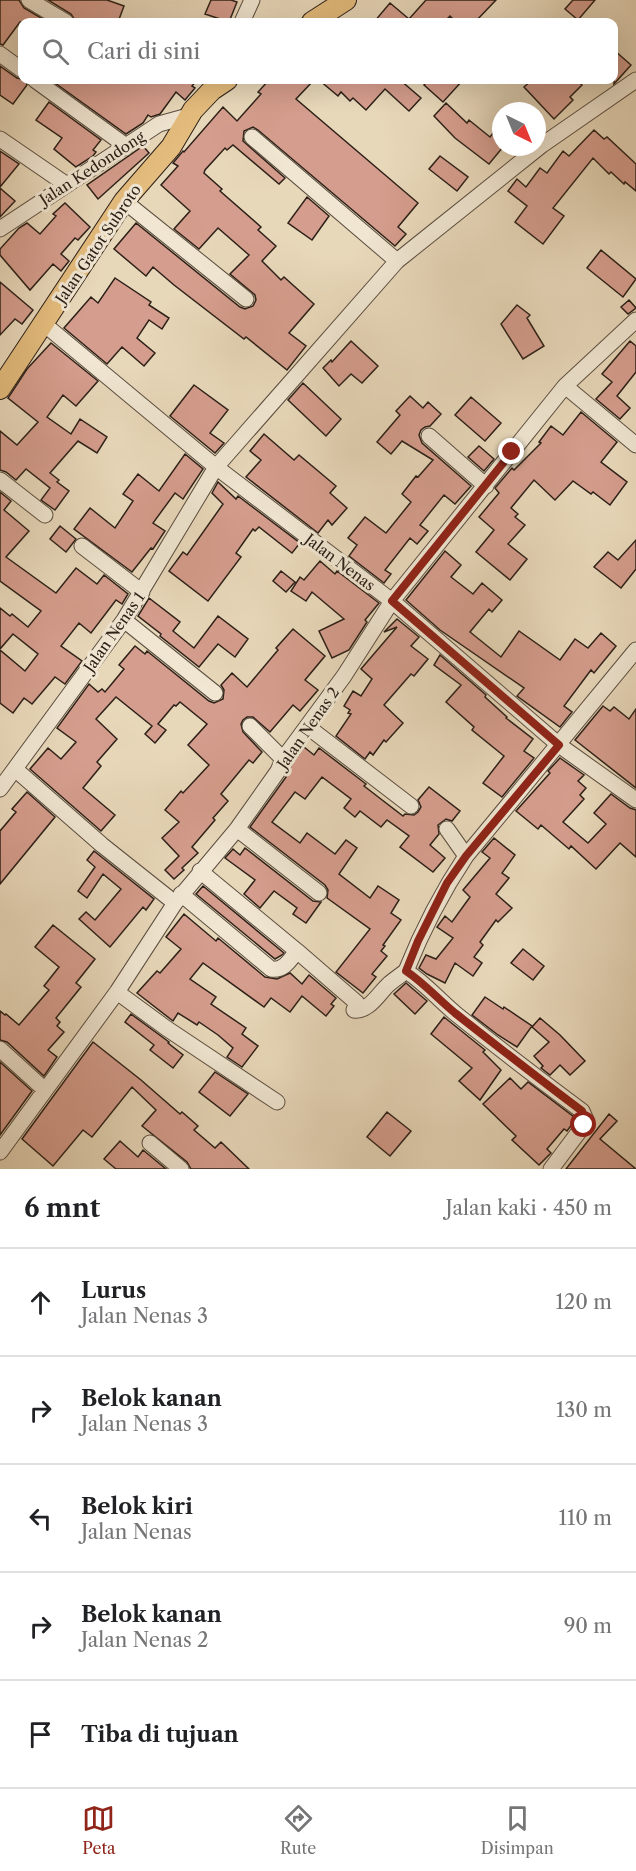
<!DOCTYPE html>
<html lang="id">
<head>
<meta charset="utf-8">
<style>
	:root { --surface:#fff; --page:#f6f6f6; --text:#202124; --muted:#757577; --line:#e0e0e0; --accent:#8f2418 }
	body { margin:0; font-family:"Libre Caslon Text",serif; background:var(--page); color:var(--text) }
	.compass { position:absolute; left:492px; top:102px; width:54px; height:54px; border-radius:50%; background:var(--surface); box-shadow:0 6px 24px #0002; rotate:137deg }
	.stop { position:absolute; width:18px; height:18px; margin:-14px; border:4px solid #8f2418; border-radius:50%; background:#fff }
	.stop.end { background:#8f2418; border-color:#fff; box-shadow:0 2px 6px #0008 }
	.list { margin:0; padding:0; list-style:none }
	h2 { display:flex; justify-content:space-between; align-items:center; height:78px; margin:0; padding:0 24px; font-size:26px }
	h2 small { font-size:20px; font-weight:400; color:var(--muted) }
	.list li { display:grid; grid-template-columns:39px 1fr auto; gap:18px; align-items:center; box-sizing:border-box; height:108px; padding:0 24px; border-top:2px solid var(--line) }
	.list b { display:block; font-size:22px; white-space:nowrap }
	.list p { margin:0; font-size:20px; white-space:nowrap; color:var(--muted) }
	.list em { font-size:20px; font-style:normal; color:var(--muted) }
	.icon { flex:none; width:33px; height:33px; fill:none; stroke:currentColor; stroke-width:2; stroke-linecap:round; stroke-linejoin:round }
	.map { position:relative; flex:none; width:636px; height:1169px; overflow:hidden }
	.search { position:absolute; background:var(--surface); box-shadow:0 6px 24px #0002; left:18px; right:18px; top:18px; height:66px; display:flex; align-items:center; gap:15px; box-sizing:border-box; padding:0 21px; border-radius:12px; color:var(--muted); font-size:22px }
	.sheet { height:618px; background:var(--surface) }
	nav { display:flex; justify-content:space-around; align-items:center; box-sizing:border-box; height:84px; border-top:2px solid var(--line); background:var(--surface); font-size:16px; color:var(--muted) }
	nav a { display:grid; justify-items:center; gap:3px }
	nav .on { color:var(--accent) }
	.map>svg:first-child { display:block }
	.building { fill:#d59d8d; stroke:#2c2018; stroke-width:1.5 }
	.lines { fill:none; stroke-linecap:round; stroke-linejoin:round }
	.minor-casing { stroke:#5b4e40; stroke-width:17 }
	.major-casing { stroke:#2c2018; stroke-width:22 }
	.minor { stroke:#f0e6d2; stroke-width:15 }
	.major { stroke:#e4bc7d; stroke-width:20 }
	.route { stroke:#8f2418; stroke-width:8 }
	.labels { text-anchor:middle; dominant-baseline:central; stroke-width:6; stroke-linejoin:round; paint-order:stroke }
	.street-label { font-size:15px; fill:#2c2018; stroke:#f0e6d2 }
</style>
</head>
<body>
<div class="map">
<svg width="636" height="1169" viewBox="0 0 636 1169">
	<rect width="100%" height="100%" fill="#e8d8ba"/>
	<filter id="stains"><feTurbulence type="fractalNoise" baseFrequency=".00333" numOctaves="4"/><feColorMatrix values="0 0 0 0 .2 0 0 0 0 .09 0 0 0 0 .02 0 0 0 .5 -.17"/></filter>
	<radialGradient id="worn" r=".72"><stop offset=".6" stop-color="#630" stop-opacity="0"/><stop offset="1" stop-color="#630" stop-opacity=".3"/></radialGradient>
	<!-- building -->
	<path class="building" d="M0,0H19L24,8L48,22H20L3,45L0,44Z
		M48,0H107L124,6L118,22H76L71,14Z
		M211,0H231L237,2L229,22L205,14Z
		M426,0H496L475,22H456L450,16L444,22H374L390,3L409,19Z
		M573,0H595L578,20L565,9Z
		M614,50L631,65L614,84Z
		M0,66L17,78L25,80L27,85L13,104L0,95Z
		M58,80H197L192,86L195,88L185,100L176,92L160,114L151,117L148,115L143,123L126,134L55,83Z
		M269,80H314L296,99L418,203L398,227L406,234L395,246L258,130L253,127L244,131L243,141L285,178L279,184L233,145L227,150L225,148L205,170L204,173L222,189L220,191L261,227L258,230L276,246L262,261L281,280L284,277L314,304L289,333L306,346L287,370L246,337L244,339L174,285L153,267L146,276L114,249L136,223L240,307L245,309L253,306L256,300L255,295L230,274L249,255L218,228L199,249L174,229L190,211L161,185L178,166L173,163L183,151L184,152L223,107L237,121L261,94L258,92Z
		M319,80H400L421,98L409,111L385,89L366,110L353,98L350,101L341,92L338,96Z
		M429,80H463L443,102L424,85Z
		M532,80H576L582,85L570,97L573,100L554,119L524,87Z
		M49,102L101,140L93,150L96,152L93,156L76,167L54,149L62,138L36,120Z
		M446,103L467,123L469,120L490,137L501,123V147H503L489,164L455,138L434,116Z
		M594,130L604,139L607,137L636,164V191L625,182L624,184L611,172L609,174L593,158L553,208L564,216L543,244L515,222L527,206L508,191L517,179L526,187L540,168L547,173L563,151L569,156Z
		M143,146L149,153L98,199L87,185Z
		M0,151L19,164L0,187Z
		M440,156L468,177L457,191L429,169Z
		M0,188L15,201L0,217Z
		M307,197L329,216L312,240L288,223Z
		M65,203L90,227L78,240L75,238L61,254L69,261L61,271L53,264L30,290L0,255V249L19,228L27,223L40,234L56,216L53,214Z
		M601,250L636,279L623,297L587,268Z
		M115,278L151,302L149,305L169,318L162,329L149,320L137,338L155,353L144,366L122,347L107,364L64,328L91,297L98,303Z
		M0,282L33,310L22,324L15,319L0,335Z
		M629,300L636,308L628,314L621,307Z
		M517,305L530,315L527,318L544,346L523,359L501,324Z
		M351,341L378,366L362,383L351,374L339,386L323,368L331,360L332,362Z
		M630,341L636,346V372L617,396L630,408L620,419L596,399L612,382L602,374Z
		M51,343L98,381L76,406L63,395L47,417L71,434L80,419L107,437L97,453L78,441L50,473L59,480L57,482L69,491L55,510L41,500L50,488L26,469L16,480L6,472L0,470V431L17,445L38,422L8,398L27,369Z
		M303,383L341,419L326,436L288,400Z
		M194,385L228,410L210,433L224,443L215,453L170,416Z
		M410,396L423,408L428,402L441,414L430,426L425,427L421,430L419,435L422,443L471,486L455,504L444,495L420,525L428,531L417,544L410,538L385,570L391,574L384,583L349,556L357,545L348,538L365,517L386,533L411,502L402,494L416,476L418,477L433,460L402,441L391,454L377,442L400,415L396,411Z
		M471,397L501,423L485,441L455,415Z
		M581,412L617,442L601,462L627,482L610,505L593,492L591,494L573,481L555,500L534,480L511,508L518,514L515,517L525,525L508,544L527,559L510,580L476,552L494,530L479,517L499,493L495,488L512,468L514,470L541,443L539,442L551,426L563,435Z
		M264,434L294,460L299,455L336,486L330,493L347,508L332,525L328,520L318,533L246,477L261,460L250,451Z
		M479,446L494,459L484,471L468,457Z
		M185,454L203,469L183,499L175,493L153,523L165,531L153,549L151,548L132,572L74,529L90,508L115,528L133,501L123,494L138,474L159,491Z
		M218,482L236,499L238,496L300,543L292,553L259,527L255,531L253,529L236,553L241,557L208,601L169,571L183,552L187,555L223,504L212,493Z
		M0,492L11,501L4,510L29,531L6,557L56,593L76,568L97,584L104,575L128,594L122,604L116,600L91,633L79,623L61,646L82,661L65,684L55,677L32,704L24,698L13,713L0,703V650L25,671L38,654L13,634L0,649V608L10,616L12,614L28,627L41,611L0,581Z
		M60,526L76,539L66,552L50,539Z
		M636,540V569L621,588L594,567L608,552L618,560Z
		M445,551L461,565L451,577L473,594L482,583L502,600L492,612L489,609L470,632L501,657L519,631L560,660L575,639L588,648L601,633L616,646L594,673L591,670L564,706L572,712L560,727L517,696L524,688L440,630L406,600Z
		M320,561L335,574L337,571L379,603L365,620L367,622L349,650L332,658L319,631L344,619L312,592L306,601L291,591L300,577L304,580Z
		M281,571L295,582L286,592L273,581Z
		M149,598L180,622L173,631L194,648L218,616L248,639L235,657L218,644L199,667L160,636L161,634L138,616Z
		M397,619L419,637L411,646L428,659L414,676L411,674L384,705L403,723L386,742L384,740L373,755L370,752L365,759L336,736L351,714L348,713L350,710L344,706L353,691L361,696L372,679L361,669L397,627L384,632Z
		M293,629L325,656L305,680L318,690L300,711L293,705L270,732L253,717H247L243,720L241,724L243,732L262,752L253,763L249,760L221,794L228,801L213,818L215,820L192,847L198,853L182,868L184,870L174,879L165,870L179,856L162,838L179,822L165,810L181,791L183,793L209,765L188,745L207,724L180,702L176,706L174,705L158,724L166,730L155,743L145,734L152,726L116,697L96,719L117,739L97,762L101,766L83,788L115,815L101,831L30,769L48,748L61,759L76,742L57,728L89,684L98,692L102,689L105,692L124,669L119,665L135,646L145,654L147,651L209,701L214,703L223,699L224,690L221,685L232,673L247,687L278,650L276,648Z
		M440,655L486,695L485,697L507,717L506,718L533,739L524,751L534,758L502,797L483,783L504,756L472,730L474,727L446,702L461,685L434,665Z
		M603,706L610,711L614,707L629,719L636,709V788L575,740Z
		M304,747L314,755L319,748L366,784L364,786L403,816L405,814L414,815L418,812L421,807L418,800L429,787L460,811L452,821L446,819L438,825L439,834L430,845L445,858L433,872L400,847L409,836L387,820L381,827L360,811L355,817L344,808L351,799L322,777L305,799L295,792L272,822L300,843L307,833L335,854L346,840L357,848L339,874L370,898L378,886L399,900L391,913L401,920L383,945L385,946L381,951L387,956L372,974L376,977L363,993L336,972L370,929L327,898L328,890L325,885L250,827L286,777L292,764Z
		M560,758L584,775L578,781L586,788L580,795L584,799L563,822L588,843L606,824L594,813L611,794L630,808L636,810V857L620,843L596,869L571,846L569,849L541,825L538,829L516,811L550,773L548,771Z
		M27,792L55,817L0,884V831L16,812L12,809Z
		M494,838L515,855L502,873L509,878L496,894L512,908L498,922L496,920L480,942L483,945L474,957L482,963L473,976L455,963L445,983L427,974L419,968L426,955L436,959L453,938L437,927L445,916L452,922L470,897L463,890L490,858L482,852Z
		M245,848L313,901L321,902L306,923L293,914L297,908L274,891L260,908L244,894L255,880L225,858L233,849L240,855Z
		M94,851L154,899L146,910L143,907L110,947L79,919L86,912L95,920L121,889L103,874L87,898L78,891L95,867L87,860Z
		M203,886L284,953L282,955L275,959L196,894Z
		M184,914L216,941L218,938L265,977L277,979L290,973L302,984L309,975L336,998L331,1004L334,1006L326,1016L302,996L290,1012L271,998L264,1007L203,963L190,979L216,997L211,1004L246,1028L242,1034L258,1046L242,1067L227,1057L233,1048L218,1035L199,1022L197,1025L178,1013L173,1021L137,993L157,971L160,973L181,949L166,937Z
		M53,925L95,959L76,983L81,987L56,1018L60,1022L57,1026L64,1032L48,1050L57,1057L44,1076L7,1042L0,1040V1011L5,1015L6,1014L19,1025L49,990L44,986L59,967L35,947Z
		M523,949L544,966L533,980L511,963Z
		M406,983L427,1001L415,1014L394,994Z
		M485,997L503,1009L504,1007L532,1026L517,1047L498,1035L472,1015Z
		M131,1014L169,1042L168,1043L183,1055L173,1068L150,1050L154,1045L125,1022Z
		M444,1017L485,1050L483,1052L501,1070L480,1100L459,1081L472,1068L431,1034Z
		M540,1018L560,1035L585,1061L570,1075L560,1065L550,1075L541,1068L543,1066L534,1056L549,1042L532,1027Z
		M93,1042L141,1080L180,1114L182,1112L198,1126L194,1130L215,1148L221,1142L249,1169H191L187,1162L142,1126L156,1110L132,1087L92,1137L83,1130L53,1166L22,1139Z
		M0,1062L32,1091L0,1135Z
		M215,1072L248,1094L230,1116L199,1092Z
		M510,1078L521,1089L528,1082L574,1117L575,1120L567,1131L564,1129L547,1149L551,1153L539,1165L512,1140L516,1136L483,1104Z
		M387,1112L411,1131L390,1156L367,1137Z
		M609,1114L617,1121L600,1139L636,1169H566Z
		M120,1141L138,1157L143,1150L166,1169H116L104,1159Z"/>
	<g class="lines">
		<!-- minor casing -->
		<g class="minor-casing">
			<path id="minor" d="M29,0L66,22
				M242,22L252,0
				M0,54L22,70
				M35,80L126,146
				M252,137L397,261
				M0,139L67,185
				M124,201L246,299
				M0,229L159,124L188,116
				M44,324L216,467L392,601L559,745L636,800
				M565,386L636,445
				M429,436L486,486
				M0,480L45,515
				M82,546L142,592
				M124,620L215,693
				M250,726L283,759
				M308,727L411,806
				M15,769L102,845L175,903
				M0,789L124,620L216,467L397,261L542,145L636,80
				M237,829L319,893
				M447,829L466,856
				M200,871L297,951
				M181,894L271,969C284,971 290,960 297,951L357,1003L354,1010C369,1012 379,993 389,984C395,979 401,975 406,971
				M117,992L166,1028L277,1102
				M0,1049L45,1090
				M150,1143L181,1169
				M0,1152L117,992L175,903L237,829L278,771L283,759L344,676L392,601L565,386L636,320
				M551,1169L584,1125L586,1120L582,1111C539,1079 497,1047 456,1014C439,1000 425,983 406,971C422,931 442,892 466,856L636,650"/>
		</g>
		<!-- major casing -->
		<g class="major-casing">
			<path id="major" d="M312,22L346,0
				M0,389L124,201L171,147L193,110L212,90L227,80"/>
		</g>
		<!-- minor -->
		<use href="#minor" class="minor"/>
		<!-- major -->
		<use href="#major" class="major"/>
	</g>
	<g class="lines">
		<!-- route -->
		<path class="route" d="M512,452L392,601L559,745L466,856L447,883L418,941L406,971C424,983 438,999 455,1013C497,1046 539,1079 582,1111L586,1120L584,1125"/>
	</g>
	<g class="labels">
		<!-- street labels -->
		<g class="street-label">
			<text transform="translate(92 168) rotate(-33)">Jalan Kedondong</text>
			<text transform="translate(98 244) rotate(-56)">Jalan Gatot Subroto</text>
			<text transform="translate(340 562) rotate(37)">Jalan Nenas</text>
			<text transform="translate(114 632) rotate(-55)">Jalan Nenas 1</text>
			<text transform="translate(308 728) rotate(-55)">Jalan Nenas 2</text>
		</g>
	</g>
	<rect width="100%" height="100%" filter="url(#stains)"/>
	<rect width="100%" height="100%" fill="url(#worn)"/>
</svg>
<svg class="compass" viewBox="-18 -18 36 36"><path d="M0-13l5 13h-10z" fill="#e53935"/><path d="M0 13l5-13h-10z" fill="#757577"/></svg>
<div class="stop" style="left:584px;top:1125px"></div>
<div class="stop end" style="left:512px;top:452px"></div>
<div class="search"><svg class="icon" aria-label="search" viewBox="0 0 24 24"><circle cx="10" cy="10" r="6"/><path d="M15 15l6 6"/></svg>Cari di sini</div>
</div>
<section class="sheet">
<h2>6 mnt<small>Jalan kaki · 450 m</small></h2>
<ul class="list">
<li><svg class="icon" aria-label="ahead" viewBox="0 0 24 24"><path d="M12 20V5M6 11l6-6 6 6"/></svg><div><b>Lurus</b><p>Jalan Nenas 3</p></div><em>120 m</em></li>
<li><svg class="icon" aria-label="right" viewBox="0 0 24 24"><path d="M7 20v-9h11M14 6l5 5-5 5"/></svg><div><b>Belok kanan</b><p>Jalan Nenas 3</p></div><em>130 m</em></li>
<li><svg class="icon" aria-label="left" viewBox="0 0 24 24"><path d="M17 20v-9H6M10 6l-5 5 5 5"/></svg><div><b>Belok kiri</b><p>Jalan Nenas</p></div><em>110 m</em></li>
<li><svg class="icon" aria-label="right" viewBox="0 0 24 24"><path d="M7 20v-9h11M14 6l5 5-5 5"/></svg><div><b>Belok kanan</b><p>Jalan Nenas 2</p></div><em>90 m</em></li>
<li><svg class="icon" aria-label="arrive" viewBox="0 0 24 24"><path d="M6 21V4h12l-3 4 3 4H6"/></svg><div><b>Tiba di tujuan</b></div></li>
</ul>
</section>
<nav>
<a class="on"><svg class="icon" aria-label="map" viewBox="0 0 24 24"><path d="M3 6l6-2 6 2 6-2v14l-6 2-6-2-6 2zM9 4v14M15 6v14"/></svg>Peta</a>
<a><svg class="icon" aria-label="directions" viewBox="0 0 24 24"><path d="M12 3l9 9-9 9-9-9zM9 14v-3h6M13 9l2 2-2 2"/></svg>Rute</a>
<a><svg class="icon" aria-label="saved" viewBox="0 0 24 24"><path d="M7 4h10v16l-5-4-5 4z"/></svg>Disimpan</a>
</nav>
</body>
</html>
